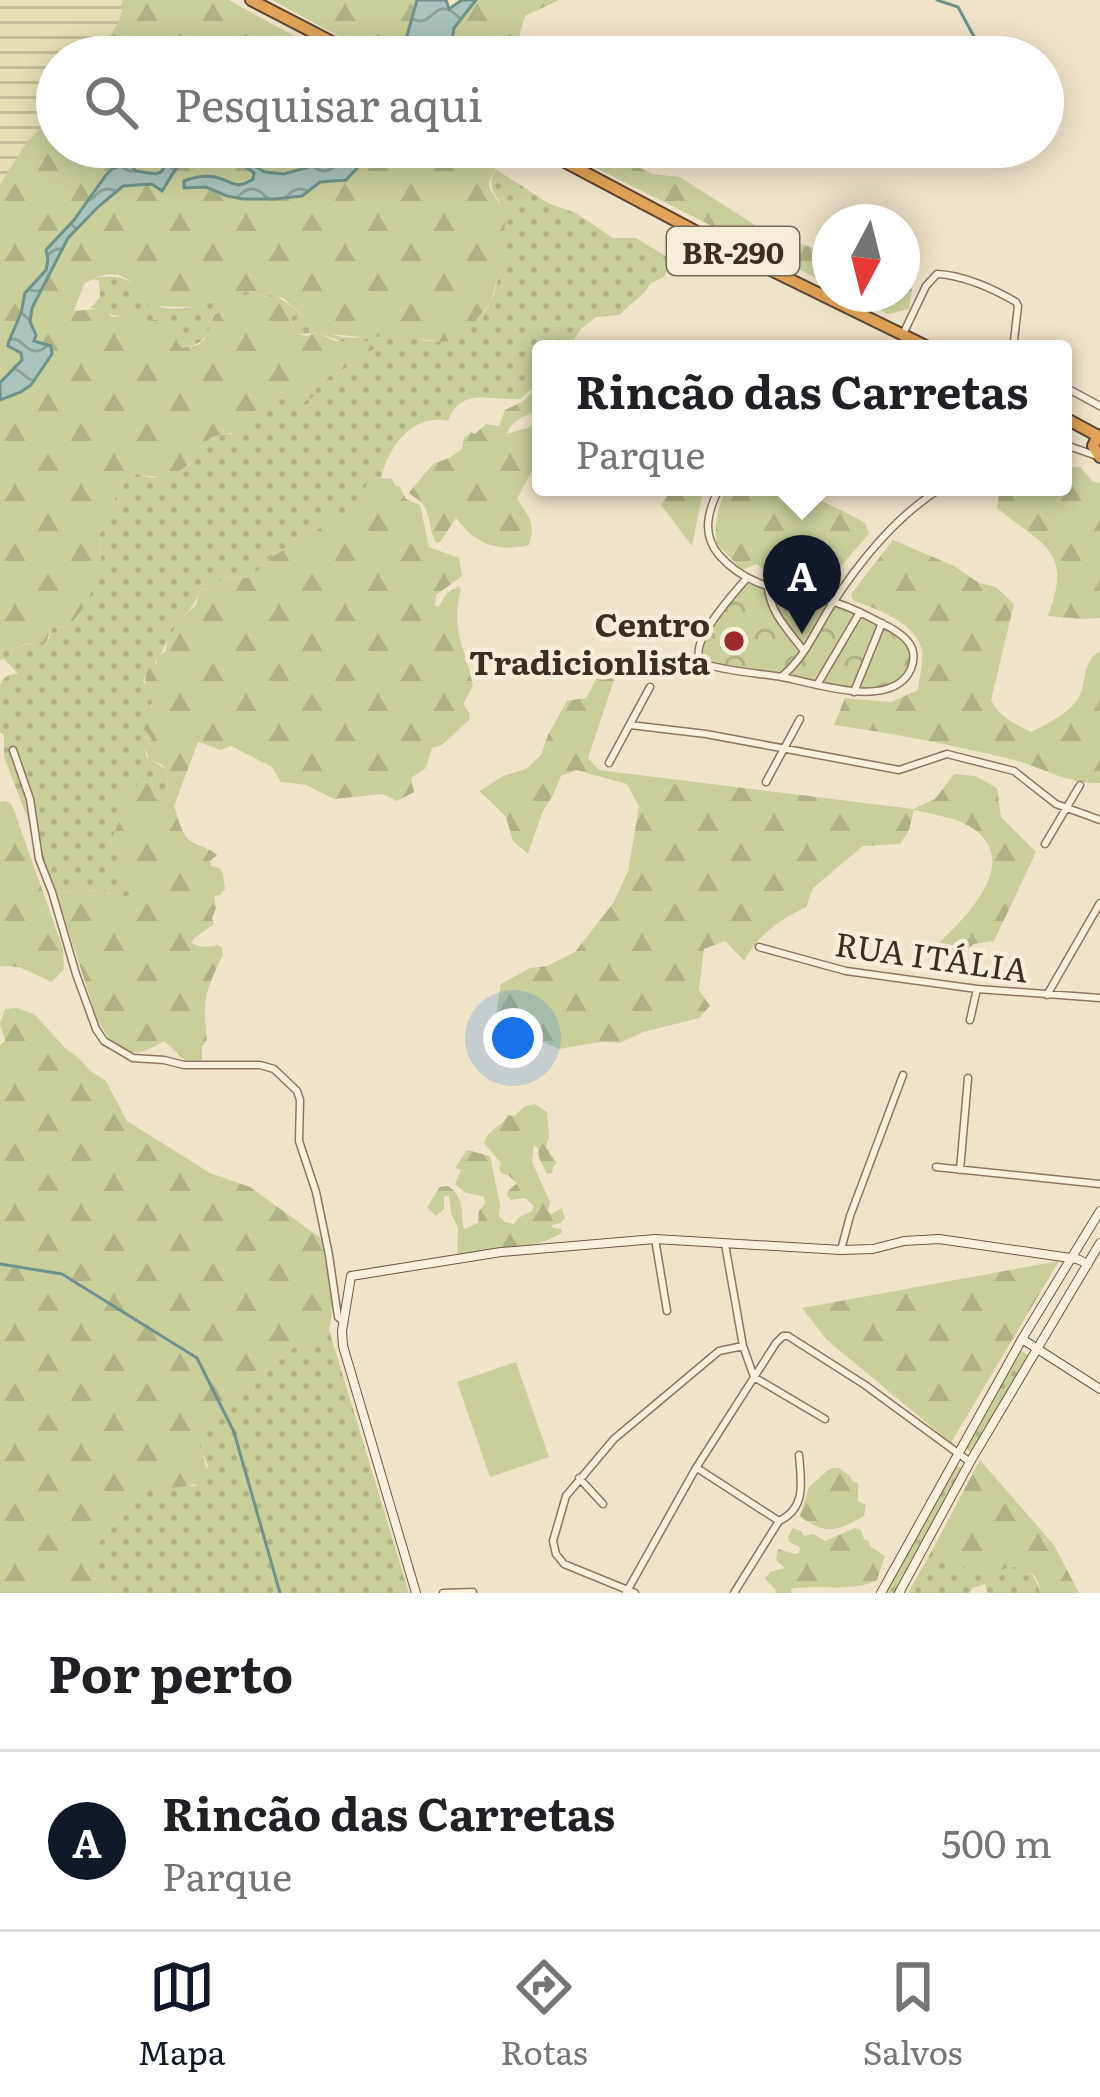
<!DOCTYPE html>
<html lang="pt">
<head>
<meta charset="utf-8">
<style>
	:root { --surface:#fff; --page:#f2f2f2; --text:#202124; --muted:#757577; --line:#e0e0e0; --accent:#111827 }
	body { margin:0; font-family:Literata,serif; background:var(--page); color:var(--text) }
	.compass { position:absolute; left:812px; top:204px; width:108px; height:108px; border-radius:50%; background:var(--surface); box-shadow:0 6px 30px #0003; rotate:187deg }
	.you { position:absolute; left:513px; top:1038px; width:42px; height:42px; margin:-30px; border:9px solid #fff; border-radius:50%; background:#1a73e8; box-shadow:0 0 0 18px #1a73e833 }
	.badge { display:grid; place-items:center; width:78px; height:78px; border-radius:50%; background:var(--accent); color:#fff; font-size:39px; font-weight:700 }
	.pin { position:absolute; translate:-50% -99px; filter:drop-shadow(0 3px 6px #0008) }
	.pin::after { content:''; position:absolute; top:63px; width:42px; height:36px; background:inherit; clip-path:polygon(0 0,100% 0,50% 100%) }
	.popup { position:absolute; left:532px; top:340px; width:540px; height:156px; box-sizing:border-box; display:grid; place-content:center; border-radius:12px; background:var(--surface); filter:drop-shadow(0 3px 9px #0005); font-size:39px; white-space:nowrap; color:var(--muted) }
	.popup b { font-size:45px; color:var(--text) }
	.popup::after { content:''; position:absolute; left:50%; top:100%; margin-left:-24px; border:24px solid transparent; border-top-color:var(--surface) }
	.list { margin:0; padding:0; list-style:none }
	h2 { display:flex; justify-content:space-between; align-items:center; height:156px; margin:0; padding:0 48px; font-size:51px }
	h2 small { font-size:39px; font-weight:400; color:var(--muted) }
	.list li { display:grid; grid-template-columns:78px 1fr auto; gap:36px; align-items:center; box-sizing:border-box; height:180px; padding:0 48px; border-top:3px solid var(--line) }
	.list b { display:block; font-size:45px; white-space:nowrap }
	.list p { margin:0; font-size:39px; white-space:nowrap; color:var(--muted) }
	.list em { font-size:39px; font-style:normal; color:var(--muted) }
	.icon { flex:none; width:66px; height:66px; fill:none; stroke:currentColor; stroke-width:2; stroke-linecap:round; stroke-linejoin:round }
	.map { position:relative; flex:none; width:1100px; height:1593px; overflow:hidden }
	.search { position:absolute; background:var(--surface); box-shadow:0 6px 30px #0003; left:36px; right:36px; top:36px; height:132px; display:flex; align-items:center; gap:30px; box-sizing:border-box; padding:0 42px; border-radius:66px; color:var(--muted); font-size:45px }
	.sheet { height:336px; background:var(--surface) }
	nav { display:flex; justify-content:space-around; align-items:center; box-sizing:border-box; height:168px; border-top:3px solid var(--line); background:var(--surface); font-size:33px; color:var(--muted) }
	nav a { display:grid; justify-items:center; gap:6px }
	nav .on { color:var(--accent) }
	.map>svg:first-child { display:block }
	.farmland { fill:url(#farmland-rules) }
	.grass { fill:url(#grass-dots) }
	.forest { fill:url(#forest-firs) }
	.park { fill:url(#park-crowns) }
	.garden { fill:#c9cf9b }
	.water { fill:url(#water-waves); stroke:#6f938a; stroke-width:3 }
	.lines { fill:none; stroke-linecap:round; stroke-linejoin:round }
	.stream { stroke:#6f938a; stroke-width:3 }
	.street-casing { stroke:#8d765c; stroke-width:9 }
	.secondary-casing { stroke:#6f573f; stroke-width:10 }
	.highway-casing { stroke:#5b4430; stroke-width:14 }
	.street { stroke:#faf1dc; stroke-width:6 }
	.secondary { stroke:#faf1dc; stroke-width:8 }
	.highway { stroke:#e0a458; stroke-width:10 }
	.poi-dot { fill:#9e2a2b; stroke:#f7eed8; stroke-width:4.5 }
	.labels { text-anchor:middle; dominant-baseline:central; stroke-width:9; stroke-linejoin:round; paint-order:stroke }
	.shield { fill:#f7eed8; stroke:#756857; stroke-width:3 }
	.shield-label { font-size:30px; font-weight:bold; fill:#3d2e20 }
	.poi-label { font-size:33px; font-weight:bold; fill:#3d2e20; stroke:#f7eed8; text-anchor:end }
	.street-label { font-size:33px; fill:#3d2e20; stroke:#f7eed8 }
</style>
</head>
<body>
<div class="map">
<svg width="1100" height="1593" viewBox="0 0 1100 1593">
	<defs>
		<pattern id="farmland-rules" width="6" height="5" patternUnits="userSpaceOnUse" patternTransform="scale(3)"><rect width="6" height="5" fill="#e6deb5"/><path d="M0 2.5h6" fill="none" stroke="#c6bf9b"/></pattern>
		<pattern id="grass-dots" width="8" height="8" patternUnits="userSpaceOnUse" patternTransform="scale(3)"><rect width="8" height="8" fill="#c9cf9b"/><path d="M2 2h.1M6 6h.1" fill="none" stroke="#aeb285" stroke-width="1.8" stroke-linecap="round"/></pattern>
		<pattern id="forest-firs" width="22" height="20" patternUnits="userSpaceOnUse" patternTransform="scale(3)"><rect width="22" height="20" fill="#c9cf9b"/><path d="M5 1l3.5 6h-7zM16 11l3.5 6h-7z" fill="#aeb285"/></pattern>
		<pattern id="park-crowns" width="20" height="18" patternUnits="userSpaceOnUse" patternTransform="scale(3)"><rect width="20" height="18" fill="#c9cf9b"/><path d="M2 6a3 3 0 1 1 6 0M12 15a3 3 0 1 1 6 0" fill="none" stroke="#aeb285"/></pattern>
		<pattern id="water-waves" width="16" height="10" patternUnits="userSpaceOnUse" patternTransform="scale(3)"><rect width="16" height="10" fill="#a9c4bc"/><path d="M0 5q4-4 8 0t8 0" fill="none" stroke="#8ba098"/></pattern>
	</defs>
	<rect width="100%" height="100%" fill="#f0e4c8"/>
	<!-- farmland -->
	<path class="farmland" d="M0,0H122L123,12L113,35L101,47L98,57H57V108L0,183Z"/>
	<!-- grass -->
	<path class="grass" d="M495,169L548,203L576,213L613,238H636L669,258L670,266L664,277L651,283L645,292L619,315L596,317L581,329L567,349H541V381L520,399C490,401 461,386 448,421C413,412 386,449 381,480L377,478L349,511L328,520L327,527H322L270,558L250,578L226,576L212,589L200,590C195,607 183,615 174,630C162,649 159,661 143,680L153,701C147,715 148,723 152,739L145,748L146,756L167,770L168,793L160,799L154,797L151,778L127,790L120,821L110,843L120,857L137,892L123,898L105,890L56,892L4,757V735L0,732V685C4,676 9,674 18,674L4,659L0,660V649C17,651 32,640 49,639L52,627L68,628L101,561L100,534L105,517L127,477L134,473L152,478L172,474L188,466L206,441L220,434H231L242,427L278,392L287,393L303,402L313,396L318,382L360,361L350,343C336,341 330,336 319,334C311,333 304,335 295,333L291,322L292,310C269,290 244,291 221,310C218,312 215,313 213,316C211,319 212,322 211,325C206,341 198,345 182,348L147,325L139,326L131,315C108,319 109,309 91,308L100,297L99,281L93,279C128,270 136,287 161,308C173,309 186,309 198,306C215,302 234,291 251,291C288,290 300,323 331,334C352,342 374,335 395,334C409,333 427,344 440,341C457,337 483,317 491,302C499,286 506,229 502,211C498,191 485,193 495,169Z
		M329,1330L409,1593H111L106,1584L89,1575C85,1541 129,1516 144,1490L168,1485L195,1486L208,1466L197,1441L199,1427L289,1350Z
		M1021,1351L1030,1356L974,1454L964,1448Z
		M955,1465L964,1469L894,1593H883Z
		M936,1543L968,1569C998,1567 1034,1556 1040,1593H987L985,1584L972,1588L970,1593H908Z"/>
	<!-- forest -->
	<path class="forest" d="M122,0H229L332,57H98C105,35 124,28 122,0Z
		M272,0H417L401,57H377Z
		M476,0H559L525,16L516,47L510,57H449L454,28Z
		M57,108V147H350L326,162L284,174L265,172L231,153L198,149L174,156L159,174L136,171L128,163L103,178L74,220L46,250L48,259L46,270L25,293L21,313L9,341L22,353L21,362L0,383V184L25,145Z
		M397,147H480L493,158L495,169L489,182L490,189L502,208L505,223L501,265L491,302L464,335L451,341L438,342L395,334L370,338L331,334L316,328L283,298L248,291L195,307L148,306C131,277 118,264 84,284L74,311C89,311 101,304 112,317L131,315L140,326L153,320H164C174,328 172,340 182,348L198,345L205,339L214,315L239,297L248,294L271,297L282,301L292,310L291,322L295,333L306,336L318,333L335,341H369L374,348L360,361L318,382L313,397L302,402L287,393L278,392C270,404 247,426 235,432C226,435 215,433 207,441C201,447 197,458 189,464C172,479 154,479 134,473L127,477L105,517L100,534L101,561L88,601L68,628L52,627L46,642C25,640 19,651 0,649V400L27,389L51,346L34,341C36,331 30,324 31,313L58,254L75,231L123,186L152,184L157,190L165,188C178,158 199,150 230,160C242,164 247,166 254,176L247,184C225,187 213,173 188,179V189L206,187L226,196L243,199L285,198L310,191L320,182L347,180L362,164L381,162Z
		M554,147H599L652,174L680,177L758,227L794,242L830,253V285Z
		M902,271L912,290L909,309L888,314L847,294H902Z
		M536,389H541V407C529,417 512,417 507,434L533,426L541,417V459H538L517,499C529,517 536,522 529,545C496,553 475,543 456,518L440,542L436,543C429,531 431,514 422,503C418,499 413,497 409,493L411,490L433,464L451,457L462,449L464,438L471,432L475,434L486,424L499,426L505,410L522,402Z
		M1080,467L1092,481L1100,483V618L1083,619L1048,616C1073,549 1044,547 997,508L1000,487H1063V468Z
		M377,478L392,479L395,485L400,487L406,499L420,505L429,547L459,558L462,576L436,595L435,605L438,607L447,593L459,586L461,590C449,630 467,649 473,686L463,704L470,714L469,720L442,745L432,748L426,768L411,778L414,792L397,801L382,794L334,799L306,785L281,782L272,767L231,746L221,750L198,742L174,806C178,816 181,835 191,841C199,847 208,847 217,855L210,861L211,866L220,868L223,874L225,889L220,895L214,896L216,908L212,918L214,924L193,939L192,943C201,948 209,947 218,945L222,948L223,955C205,992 202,1000 207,1040L202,1047V1060L188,1063L164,1041C129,1062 117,1055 97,1019L56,892L105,890L123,898L136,892L122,874L120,857L110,843C114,829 125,818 121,801L127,790L141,782L143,776L151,778L154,797L160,799L168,793L167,770L161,764L149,759L145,748L152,739L142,727L147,720L145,715L153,704L144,685L148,669L157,663V657L165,652L169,637L183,617L196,605L200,590L212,589L226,576L250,578L270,558L322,527H327V520L349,511L370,480Z
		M673,487H704L692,546L661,505Z
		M728,487C746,487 767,484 786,487C798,489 853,515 865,523L869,534L841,566L823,598C784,590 786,587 757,564L742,570L716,543C715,521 717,507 728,487Z
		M893,540L954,566L979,583L996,587L1014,604L991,700C1000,718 1014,723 1031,732C1047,724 1072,712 1080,695C1087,678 1082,662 1100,651V783C1067,784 1042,767 1010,759C952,745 893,733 834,725L845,698L891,702L918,690C919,678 924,662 922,651C916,622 877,609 853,601L851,594Z
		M598,661L616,674L588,758L599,770L913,809L935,799L954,774L975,776L997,788L1001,817L1036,852L994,941L974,944L951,959L940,957L939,943C968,915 1024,859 969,826C954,817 930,814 914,810L909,830L900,844L863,846L813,888L806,907C778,921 760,933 744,961L725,941L704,949L699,990L710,1006L699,1018L643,1032L620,1043L601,1042L559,1049L507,1027L496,1014L501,984L530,968L547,966L575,952L614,902L628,871L639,807L627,784L576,770L561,776L553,795L542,813L528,854L513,841L506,817L480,791L503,776L526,769L541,755L548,735L567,701L586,698L596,679Z
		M6,801L11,804L14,810L63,949L64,969L52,982L19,967L0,966V802Z
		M17,1008L34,1014L66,1049L78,1057L90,1071L106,1081L127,1121L210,1173L250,1187L322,1239C328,1269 336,1300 329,1330L289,1350L199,1427C196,1449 208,1459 207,1479C189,1490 166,1486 145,1490C129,1515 85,1542 89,1575L106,1584L111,1593H0V1045L5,1041L0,1024L5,1009Z
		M535,1104L547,1112L549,1137L546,1147L557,1163L553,1167L552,1173L547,1174L539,1158L538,1148L534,1145L532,1162L550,1202L548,1211L551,1214L562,1208L565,1218L561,1223L551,1225L553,1228L561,1229L562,1233C536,1249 487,1253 457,1255L458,1228L451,1213L449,1196H444V1209L436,1216L427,1207L440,1187L448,1186C465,1197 460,1212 464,1229L478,1223L479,1211L485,1204L484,1197L464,1192L455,1184L461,1170L455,1168L467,1150L490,1156L500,1205L499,1216L505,1222L514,1224L518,1218L532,1211L534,1206L525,1198L511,1200L507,1196L508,1191L517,1183L508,1175L502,1174L499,1169L501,1163L484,1143C488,1129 501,1128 508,1115L514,1116L525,1106Z
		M1059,1261L951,1443L827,1340L802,1308Z
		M980,1460L1054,1545L1079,1593H1040C1039,1572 1027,1570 1009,1566L989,1577L968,1570L936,1543Z
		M834,1468H839L850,1476L852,1481L858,1483V1501L866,1505L864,1516C838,1531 826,1536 800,1516L809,1487L828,1470Z
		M793,1528L801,1531L804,1536L813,1534L825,1541L855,1528L861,1530L864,1539L869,1541L870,1546L885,1556L877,1580C852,1593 819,1584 791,1589V1593H775L776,1590L765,1579L770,1572L785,1568L776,1560L778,1549L795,1554L799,1553L800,1547L789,1542L788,1537Z"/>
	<!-- park -->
	<path class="park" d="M746,579C802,594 868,604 911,645V669L887,691C835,692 747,680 700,659L702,638Z"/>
	<!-- garden -->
	<path class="garden" d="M516,1362L549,1457L490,1477L457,1382Z"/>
	<!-- water -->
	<path class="water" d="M417,0H446L449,9L462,0H476L454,28L449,57H401Z
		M350,147H397L381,162L361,164L346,180L320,182L302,196L274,199H243L227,196L206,187L184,188V181C194,177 204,175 215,177C233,181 235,191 253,179L254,173C239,160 205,148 186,159C175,166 169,181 162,191L152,184L123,186L98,207L68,238L32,308L30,322L36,335L34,341L51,346L52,354L31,385L21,392L0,400V383L22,360L21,353L8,346L9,341L21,313L25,293L46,270L48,259L46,250L74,220L106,175L112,169L129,163L136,171L156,174L161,172L172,157L193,150L228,152L265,172L284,174L326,162Z"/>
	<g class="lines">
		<!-- stream -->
		<path class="stream" d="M937,0L958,7L985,57
			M0,1264L62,1274L197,1358L234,1432L280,1593"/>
		<!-- street casing -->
		<g class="street-casing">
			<path id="street" d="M903,334L926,286L937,274C963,275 994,289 1016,302L1018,306L1013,349
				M1063,386L1100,406
				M1063,444L1097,456
				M720,487C708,510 701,534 719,555C751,592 794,590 837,603C852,608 866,615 879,622C890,627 902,633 909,643C915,651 914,661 911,669C892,711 815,683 782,677C757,673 733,672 708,665C706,663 702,661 700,658C690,641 735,592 746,579
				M768,588C771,614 789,631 804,651
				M781,677C806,657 816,628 834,601C863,557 898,514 943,487
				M817,685L860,612
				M854,692L882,623
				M630,725L706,734L899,770L947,754L1014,771L1056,804L1100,820
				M13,750L30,799L39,859L52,892L76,974L96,1029L104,1041L133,1058L164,1060L184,1065H260L274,1069L297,1091L300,1100L299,1141L316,1192L329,1255L338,1317L344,1322
				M609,763L650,687
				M766,782L800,719
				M1045,844L1080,785
				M759,947L846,971L977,989L1100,998
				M1047,995L1100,903
				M970,1020L977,989
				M936,1167L1100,1184
				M960,1170L968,1078
				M655,1239L667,1311
				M725,1244L743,1346L754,1377L825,1419
				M841,1250L850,1216L903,1075
				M697,1468L779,1521
				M579,1478L603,1504
				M443,1593L473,1592
				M626,1593L696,1468L776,1343L783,1336H788L865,1385L970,1462
				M635,1593L564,1564L556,1554L553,1541L566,1496L614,1439L719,1351L743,1346
				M734,1593L779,1521C807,1508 801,1481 799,1455"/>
		</g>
		<!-- secondary casing -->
		<g class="secondary-casing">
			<path id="secondary" d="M1022,1339L1100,1389
				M416,1593L343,1346L342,1331L351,1276L501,1252L655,1239L841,1250L873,1249L904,1241L939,1239L1077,1259L1088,1264
				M881,1593L1022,1339L1100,1211
				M899,1593L970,1462L1100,1243"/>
		</g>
		<!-- highway casing -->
		<g class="highway-casing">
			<path id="highway" d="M251,0L361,57
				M537,147L742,256L932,349
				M1063,417L1100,437
				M1098,435L1093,446L1100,457"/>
		</g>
		<!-- street -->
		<use href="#street" class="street"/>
		<!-- secondary -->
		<use href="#secondary" class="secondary"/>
		<!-- highway -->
		<use href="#highway" class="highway"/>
	</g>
	<!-- markers -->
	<circle class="poi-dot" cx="734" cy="641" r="12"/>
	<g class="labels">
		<!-- shield labels -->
		<rect class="shield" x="667" y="227" width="132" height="48" rx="9"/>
		<g class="shield-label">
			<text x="733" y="251">BR-290</text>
		</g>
		<!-- poi labels -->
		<g class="poi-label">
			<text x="710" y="622">Centro<tspan x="710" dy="38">Tradicionlista</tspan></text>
		</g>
		<!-- street labels -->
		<g class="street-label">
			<text transform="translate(932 955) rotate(8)">RUA ITÁLIA</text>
		</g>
	</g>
</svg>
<svg class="compass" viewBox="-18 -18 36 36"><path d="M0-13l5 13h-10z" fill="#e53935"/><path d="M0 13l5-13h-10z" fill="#757577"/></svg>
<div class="you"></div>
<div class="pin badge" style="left:802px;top:634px">A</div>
<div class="popup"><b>Rincão das Carretas</b>Parque</div>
<div class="search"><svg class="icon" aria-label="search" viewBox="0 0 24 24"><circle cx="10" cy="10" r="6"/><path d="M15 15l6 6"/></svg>Pesquisar aqui</div>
</div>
<section class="sheet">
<h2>Por perto<small></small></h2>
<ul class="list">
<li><span class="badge">A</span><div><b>Rincão das Carretas</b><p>Parque</p></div><em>500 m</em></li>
</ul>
</section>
<nav>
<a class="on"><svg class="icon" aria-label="map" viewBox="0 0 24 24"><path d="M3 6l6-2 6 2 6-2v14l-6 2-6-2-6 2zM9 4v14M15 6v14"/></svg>Mapa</a>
<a><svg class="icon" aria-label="directions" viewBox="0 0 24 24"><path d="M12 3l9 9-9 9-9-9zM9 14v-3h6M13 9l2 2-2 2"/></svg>Rotas</a>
<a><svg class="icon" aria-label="saved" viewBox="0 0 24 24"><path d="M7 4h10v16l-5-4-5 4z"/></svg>Salvos</a>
</nav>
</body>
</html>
